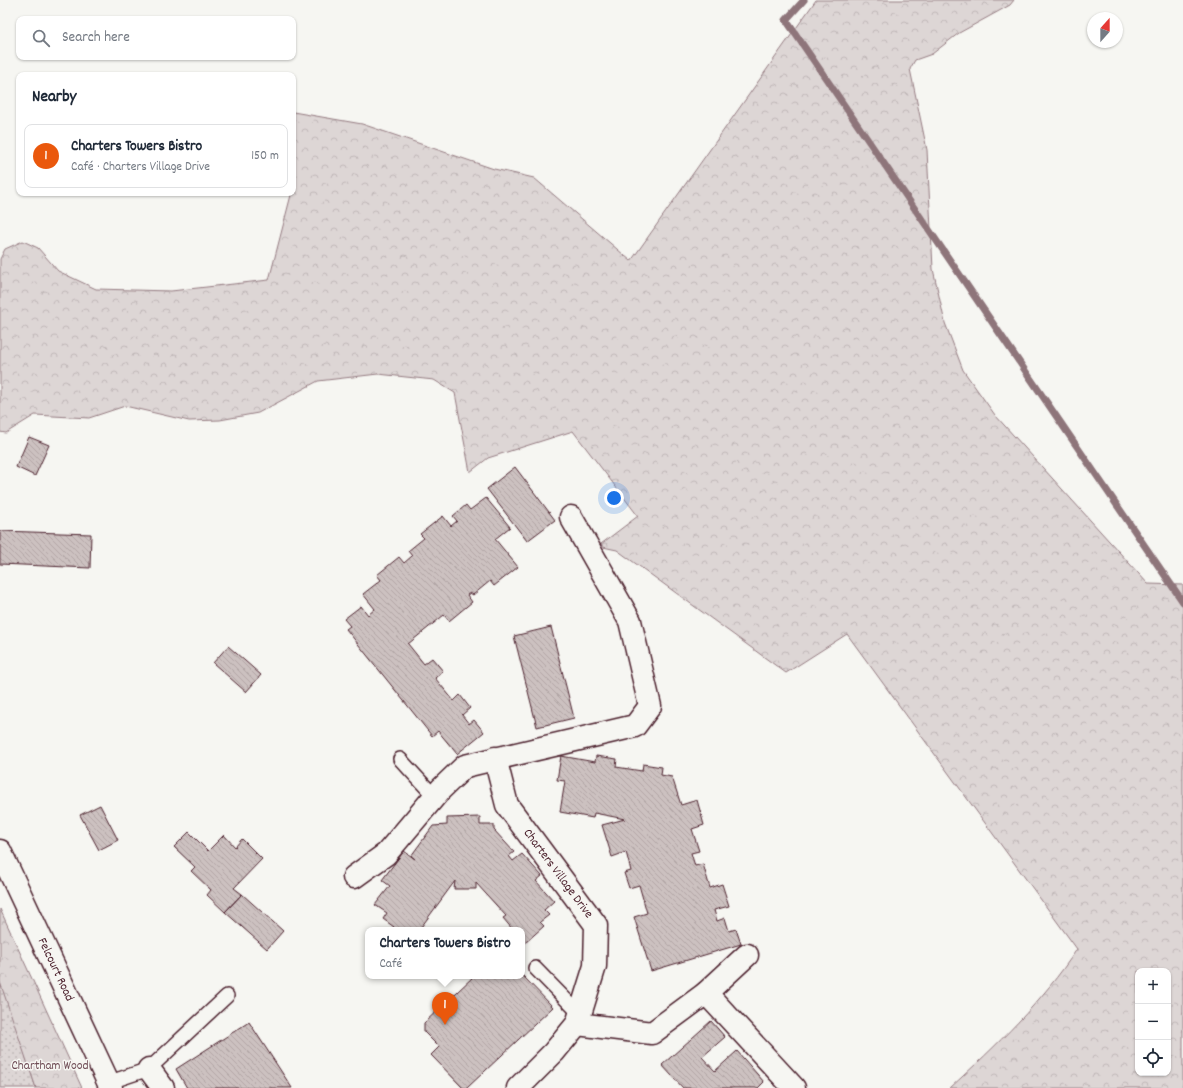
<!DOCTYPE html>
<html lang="en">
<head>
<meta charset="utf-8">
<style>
	:root { --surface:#fff; --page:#f2f2f3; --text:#1f2937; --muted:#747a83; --line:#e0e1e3; --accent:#ea580c }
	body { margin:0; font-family:Dekko,sans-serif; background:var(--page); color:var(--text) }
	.controls { position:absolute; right:12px; bottom:12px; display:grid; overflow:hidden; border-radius:8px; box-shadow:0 1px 3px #0004 }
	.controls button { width:36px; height:36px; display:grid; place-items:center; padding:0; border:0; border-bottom:1px solid var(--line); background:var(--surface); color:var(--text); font:20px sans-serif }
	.compass { position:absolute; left:1087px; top:12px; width:36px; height:36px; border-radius:50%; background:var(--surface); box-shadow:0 1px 3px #0004; rotate:21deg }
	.you { position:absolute; left:614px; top:498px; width:14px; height:14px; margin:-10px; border:3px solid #fff; border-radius:50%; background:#1a73e8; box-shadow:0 0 0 6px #1a73e833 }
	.badge { display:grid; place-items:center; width:26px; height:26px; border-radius:50%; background:var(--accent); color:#fff; font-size:13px; font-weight:700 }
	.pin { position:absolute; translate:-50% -33px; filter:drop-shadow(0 1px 2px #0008) }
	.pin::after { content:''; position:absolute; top:21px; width:14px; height:12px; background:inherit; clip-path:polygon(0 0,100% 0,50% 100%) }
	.popup { position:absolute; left:365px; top:927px; width:160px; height:52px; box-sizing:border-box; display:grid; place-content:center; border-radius:8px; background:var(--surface); filter:drop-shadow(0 1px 3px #0005); font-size:13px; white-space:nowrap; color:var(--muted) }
	.popup b { font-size:15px; color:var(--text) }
	.popup::after { content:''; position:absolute; left:50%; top:100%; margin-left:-8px; border:8px solid transparent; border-top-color:var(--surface) }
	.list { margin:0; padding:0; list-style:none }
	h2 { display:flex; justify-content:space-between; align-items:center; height:52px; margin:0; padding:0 16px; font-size:17px }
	h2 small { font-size:13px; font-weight:400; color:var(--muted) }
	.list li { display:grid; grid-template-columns:26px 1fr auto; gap:12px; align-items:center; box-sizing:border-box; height:64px; margin:0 8px 8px; padding:0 8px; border:1px solid var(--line); border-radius:8px }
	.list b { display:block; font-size:15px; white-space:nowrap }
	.list p { margin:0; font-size:13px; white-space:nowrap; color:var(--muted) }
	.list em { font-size:13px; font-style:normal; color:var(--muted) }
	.icon { flex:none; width:22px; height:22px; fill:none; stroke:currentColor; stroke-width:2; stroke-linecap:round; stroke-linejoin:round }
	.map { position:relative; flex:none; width:1183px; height:1088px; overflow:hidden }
	.search { position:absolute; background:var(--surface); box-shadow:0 1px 3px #0004; left:16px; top:16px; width:280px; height:44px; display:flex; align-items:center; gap:10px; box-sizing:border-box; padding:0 14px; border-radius:8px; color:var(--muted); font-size:15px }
	.panel { position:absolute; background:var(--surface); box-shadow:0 1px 3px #0004; left:16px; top:72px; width:280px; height:124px; border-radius:8px }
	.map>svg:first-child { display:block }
	.grass { fill:url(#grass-dots); stroke:#947a80 }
	.forest { fill:url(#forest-crowns); stroke:#947a80; fill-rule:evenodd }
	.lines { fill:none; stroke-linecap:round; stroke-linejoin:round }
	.stream { stroke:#8e747a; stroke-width:7 }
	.building { fill:url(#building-back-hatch); stroke:#4a1f2b }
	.lane-casing { stroke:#4a1f2b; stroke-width:16 }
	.street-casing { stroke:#4a1f2b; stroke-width:25 }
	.secondary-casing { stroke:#4a1f2b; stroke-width:25 }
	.lane { stroke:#f6f6f2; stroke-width:13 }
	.street { stroke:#f6f6f2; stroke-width:22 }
	.secondary { stroke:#f6f6f2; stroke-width:22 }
	.labels { text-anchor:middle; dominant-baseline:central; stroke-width:3; stroke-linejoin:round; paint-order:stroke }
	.street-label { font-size:13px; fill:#4a1f2b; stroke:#f6f6f2 }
	.park-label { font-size:13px; fill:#6f4d56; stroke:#f6f6f2 }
</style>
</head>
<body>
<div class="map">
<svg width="1183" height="1088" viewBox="0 0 1183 1088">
	<defs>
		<pattern id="grass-dots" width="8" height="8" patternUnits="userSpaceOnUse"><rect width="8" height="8" fill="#ddd6d5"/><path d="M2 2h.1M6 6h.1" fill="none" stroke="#bfb7b7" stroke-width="1.8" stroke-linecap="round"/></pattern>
		<pattern id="forest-crowns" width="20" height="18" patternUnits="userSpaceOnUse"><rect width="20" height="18" fill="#ddd6d5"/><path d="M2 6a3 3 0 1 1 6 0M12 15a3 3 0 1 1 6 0" fill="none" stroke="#bfb7b7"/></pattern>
		<pattern id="building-back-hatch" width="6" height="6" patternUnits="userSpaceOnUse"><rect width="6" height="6" fill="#ccc1c0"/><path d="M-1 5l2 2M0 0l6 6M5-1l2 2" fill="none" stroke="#b1a5a5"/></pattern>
	</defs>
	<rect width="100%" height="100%" fill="#f6f6f2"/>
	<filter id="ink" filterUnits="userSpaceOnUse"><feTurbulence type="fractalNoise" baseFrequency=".025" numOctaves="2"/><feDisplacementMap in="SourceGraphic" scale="8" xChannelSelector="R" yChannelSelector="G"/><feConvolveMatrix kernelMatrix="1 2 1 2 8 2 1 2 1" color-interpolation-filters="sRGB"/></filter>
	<g filter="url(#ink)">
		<!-- grass -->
		<path class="grass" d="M0,982L4,989L36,1088H0Z"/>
		<!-- forest -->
		<path class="forest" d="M816,0H1014L1010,5L959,33L932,54L915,60L910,69L927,150L933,269L945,323L963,370L995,415L1148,584L1183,585V1088H950C996,1046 1043,1001 1077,949L847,634L786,673L617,550L603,547L601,544L638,516L573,431L488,458L470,472L455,393L434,380L378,374L318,381L258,413L220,420L189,421L125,406L89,418L35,415L6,433L0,432V259L5,249L23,241L38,248L58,271L96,289L171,291L269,280L291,195L288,193H293V112L362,124L494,169L534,178L631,261ZM1138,971H1168V1073H1138Z
			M0,909L82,1088H36L0,982Z"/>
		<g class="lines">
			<!-- stream -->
			<path class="stream" d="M804,0L786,20L1183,602"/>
		</g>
		<!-- building -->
		<path class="building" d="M29,437L49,445L35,476L16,467Z
			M515,467L555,520L527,541L487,489Z
			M486,498L510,527L495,539L518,567L494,586L490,581L473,595L470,593L467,595L472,602L449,621L444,615L408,644L424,664L432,658L443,671L435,678L454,701L460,695L470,708L462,715L469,724L474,720L484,732L457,754L438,731L432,736L346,629L350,626L344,619L361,606L368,615L375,609L363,594L381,580L377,575L399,557L404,563L412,556L408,551L424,538L420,534L443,516L451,526L457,521L453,516L466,505L470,510Z
			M0,531L91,534L90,568L0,564Z
			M551,627L574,718L537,727L514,636Z
			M228,646L261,675L246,692L213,663Z
			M561,756L595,762L596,756L617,759L616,767L642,771L643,764L662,767L661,775L672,777L681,805L697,800L704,825L692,829L699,851L691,853L695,866L703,864L710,888L722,884L729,906L714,910L717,921L725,918L729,931L736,929L741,944L651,971L634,917L647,913L639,885L629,888L624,873L631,871L626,852L612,857L602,825L625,819L594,813L593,818L560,812L565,781L557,780Z
			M100,805L118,840L99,850L80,815Z
			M480,817V825H494V830L514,852L509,856L513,861L522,854L542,876L536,881L554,901L544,910L549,915L540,922L544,926L525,943L522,940V930H513L503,918L506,916L476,883V889H454L455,881L419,930H391L394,927L383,919L387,913L375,905L390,886L382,880L404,851L415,859L411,856L433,826L447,825V818Z
			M189,832L208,851L224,835L235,847L242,839L262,859L234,888L242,894L225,912L207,895L211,890L191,871L195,867L174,847Z
			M242,894L283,931L267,949L225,912Z
			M522,975L553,1007L467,1088H463L431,1055L439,1047L424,1032V1023L474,976Z
			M711,1021L725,1037L702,1057L715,1071L737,1051L764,1082L758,1088H683L662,1065Z
			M249,1022L292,1088H187L176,1069Z"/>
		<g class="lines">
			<!-- lane casing -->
			<g class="lane-casing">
				<path id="lane" d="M400,759L435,797
					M535,968L580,1014
					M110,1082L149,1069L227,996"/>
			</g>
			<!-- street casing -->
			<g class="street-casing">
				<g id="street">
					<path id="s1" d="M495,758L507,805L596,925L595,966L577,1024L554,1052L518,1088"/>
					<path d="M354,877L386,854L441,789L465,766L635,726L650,706L630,621L571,517"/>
					<path d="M706,993L794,1088"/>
					<path d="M577,1024L652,1033L706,993L747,955"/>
					<path d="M149,1069L163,1088"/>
				</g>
			</g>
			<!-- secondary casing -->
			<g class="secondary-casing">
				<g id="secondary">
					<path id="s2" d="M0,851L111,1088"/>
				</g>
			</g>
			<!-- lane -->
			<use href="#lane" class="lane"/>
			<!-- street -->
			<use href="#street" class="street"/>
			<!-- secondary -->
			<use href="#secondary" class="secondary"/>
		</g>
	</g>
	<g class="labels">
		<!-- street labels -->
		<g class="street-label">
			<text stroke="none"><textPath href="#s1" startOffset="134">Charters Village Drive</textPath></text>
			<text stroke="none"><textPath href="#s2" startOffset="131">Felcourt Road</textPath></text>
		</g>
		<!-- park labels -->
		<g class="park-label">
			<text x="50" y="1066">Chartham Wood</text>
		</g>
	</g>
</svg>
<div class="controls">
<button>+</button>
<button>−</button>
<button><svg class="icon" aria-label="locate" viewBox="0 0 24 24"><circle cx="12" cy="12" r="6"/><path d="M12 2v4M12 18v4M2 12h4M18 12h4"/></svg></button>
</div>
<svg class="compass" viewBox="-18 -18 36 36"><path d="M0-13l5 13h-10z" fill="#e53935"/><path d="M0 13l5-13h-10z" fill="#747a83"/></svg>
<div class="you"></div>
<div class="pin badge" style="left:445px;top:1025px">1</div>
<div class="popup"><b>Charters Towers Bistro</b>Café</div>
<div class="search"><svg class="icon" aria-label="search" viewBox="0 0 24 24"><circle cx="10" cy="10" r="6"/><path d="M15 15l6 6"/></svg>Search here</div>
<section class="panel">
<h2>Nearby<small></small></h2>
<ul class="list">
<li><span class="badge">1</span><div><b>Charters Towers Bistro</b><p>Café · Charters Village Drive</p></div><em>150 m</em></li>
</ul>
</section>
</div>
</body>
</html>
